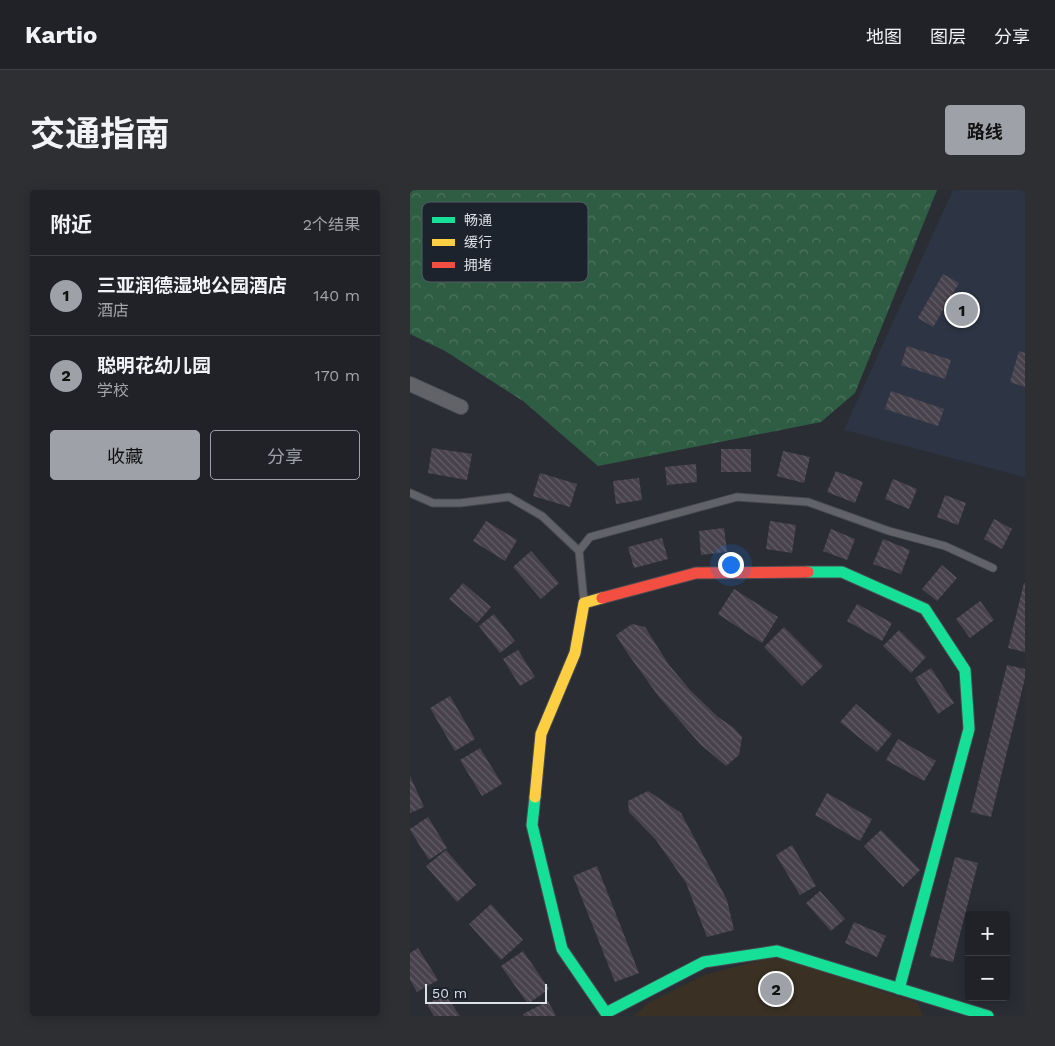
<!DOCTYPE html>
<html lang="zh">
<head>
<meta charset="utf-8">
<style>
	:root { --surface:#202227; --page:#2d2f33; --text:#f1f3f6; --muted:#a2a4a7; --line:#3d3f44; --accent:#9ea1a8 }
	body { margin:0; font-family:"Work Sans","Noto Sans SC",sans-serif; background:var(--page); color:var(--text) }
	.controls { position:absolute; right:15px; bottom:15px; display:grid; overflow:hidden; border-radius:5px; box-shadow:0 2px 12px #0003 }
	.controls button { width:45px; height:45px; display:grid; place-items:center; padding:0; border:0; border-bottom:1px solid var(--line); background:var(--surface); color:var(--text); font:25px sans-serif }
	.scale { position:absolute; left:15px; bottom:12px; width:122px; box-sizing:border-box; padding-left:5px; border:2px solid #dce0e7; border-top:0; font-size:14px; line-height:18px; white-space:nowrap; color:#dce0e7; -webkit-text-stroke:4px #1d232d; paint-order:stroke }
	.you { position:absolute; left:320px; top:374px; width:18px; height:18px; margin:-12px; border:4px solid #fff; border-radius:50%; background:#1a73e8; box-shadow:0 0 0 8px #1a73e833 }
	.badge { display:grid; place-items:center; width:32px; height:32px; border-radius:50%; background:var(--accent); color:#111; font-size:16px; font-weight:700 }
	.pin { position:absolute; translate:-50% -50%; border:2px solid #fff; box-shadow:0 1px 5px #0006 }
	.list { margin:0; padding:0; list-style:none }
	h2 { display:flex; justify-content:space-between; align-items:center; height:65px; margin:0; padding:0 20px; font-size:21px }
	h2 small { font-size:16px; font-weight:400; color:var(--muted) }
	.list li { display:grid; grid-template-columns:32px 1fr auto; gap:15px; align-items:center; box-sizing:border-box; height:80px; padding:0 20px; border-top:1px solid var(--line) }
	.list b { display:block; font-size:19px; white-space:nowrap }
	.list p { margin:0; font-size:16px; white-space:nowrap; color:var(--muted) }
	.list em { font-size:16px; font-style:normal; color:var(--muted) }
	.actions { display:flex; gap:10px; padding:15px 20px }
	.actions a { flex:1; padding:11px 0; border:1px solid var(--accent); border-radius:5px; text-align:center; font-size:18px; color:var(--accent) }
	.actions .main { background:var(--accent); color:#111 }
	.map { position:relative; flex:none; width:615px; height:826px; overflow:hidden; border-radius:5px }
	header { display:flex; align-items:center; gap:30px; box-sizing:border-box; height:70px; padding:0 25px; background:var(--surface); border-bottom:1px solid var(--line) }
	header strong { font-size:24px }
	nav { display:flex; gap:28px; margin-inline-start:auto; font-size:18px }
	.intro { display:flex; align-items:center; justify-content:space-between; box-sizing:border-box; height:120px; padding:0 30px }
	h1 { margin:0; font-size:35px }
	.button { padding:12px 22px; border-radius:5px; background:var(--accent); color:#111; font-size:18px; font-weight:700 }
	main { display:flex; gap:30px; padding:0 30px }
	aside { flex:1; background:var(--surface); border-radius:5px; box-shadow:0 2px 12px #0003 }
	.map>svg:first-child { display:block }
	.built { fill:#2d3544 }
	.education { fill:#3a3124 }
	.forest { fill:url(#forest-crowns) }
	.building { fill:url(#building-back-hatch) }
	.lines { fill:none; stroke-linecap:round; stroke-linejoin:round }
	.lane-casing { stroke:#484b50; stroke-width:9 }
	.street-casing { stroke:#484b50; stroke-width:16 }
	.fast-casing { stroke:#484b50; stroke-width:13 }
	.slow-casing { stroke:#484b50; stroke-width:13 }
	.jam-casing { stroke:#484b50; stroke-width:13 }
	.lane { stroke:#616369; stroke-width:7 }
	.street { stroke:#616369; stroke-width:14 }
	.fast { stroke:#16e098; stroke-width:11 }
	.slow { stroke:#ffcf43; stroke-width:11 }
	.jam { stroke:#f24e42; stroke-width:11 }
	.key { fill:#1d232d; stroke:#565c65; stroke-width:1 }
	.key-label { font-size:14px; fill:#dce0e7 }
</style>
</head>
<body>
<header>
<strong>Kartio</strong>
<nav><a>地图</a><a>图层</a><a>分享</a></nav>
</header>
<div class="intro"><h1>交通指南</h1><a class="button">路线</a></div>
<main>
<aside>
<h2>附近<small>2个结果</small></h2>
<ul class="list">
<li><span class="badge">1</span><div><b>三亚润德湿地公园酒店</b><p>酒店</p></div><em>140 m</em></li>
<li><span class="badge">2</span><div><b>聪明花幼儿园</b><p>学校</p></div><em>170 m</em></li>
</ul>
<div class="actions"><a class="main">收藏</a><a>分享</a></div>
</aside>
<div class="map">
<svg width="615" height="826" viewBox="0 0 615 826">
	<defs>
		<pattern id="forest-crowns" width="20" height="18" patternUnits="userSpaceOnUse" patternTransform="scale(1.25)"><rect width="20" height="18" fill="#2f5d43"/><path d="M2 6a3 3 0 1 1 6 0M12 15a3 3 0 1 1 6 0" fill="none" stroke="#4d745e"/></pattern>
		<pattern id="building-back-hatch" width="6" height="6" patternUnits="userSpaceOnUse" patternTransform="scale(1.25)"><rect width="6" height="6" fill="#48424d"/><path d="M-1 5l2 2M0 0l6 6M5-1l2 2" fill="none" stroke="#625d67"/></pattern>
	</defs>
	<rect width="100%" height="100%" fill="#2a2d34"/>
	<!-- built -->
	<path class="built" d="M543,0H615V287L434,240Z"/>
	<!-- education -->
	<path class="education" d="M365,766L508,813L513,826H224L238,813L295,785Z"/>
	<!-- forest -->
	<path class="forest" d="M0,0H527L445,203L411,232L188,276L113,211L35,161L0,144Z"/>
	<!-- building -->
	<path class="building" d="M533,84L549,93L523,137L508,128Z
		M497,156L541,170L535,189L491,175Z
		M609,161L615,163V197L600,192Z
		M481,201L534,219L528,236L475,219Z
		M22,258L62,264L57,290L18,283Z
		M311,259H341V282H311Z
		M373,261L400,267L394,293L367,286Z
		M286,274L287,292L257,295L255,277Z
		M426,281L453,292L445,313L417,302Z
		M130,283L167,294L160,317L123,306Z
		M229,288L232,310L206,314L203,291Z
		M483,289L507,299L499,319L475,309Z
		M535,305L556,313L548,335L527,327Z
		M584,329L602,339L592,359L574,349Z
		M76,331L107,350L95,371L63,351Z
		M360,331L386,335L382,363L356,359Z
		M314,338L317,362L291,365L289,341Z
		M421,339L445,349L437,370L413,361Z
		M252,348L258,369L224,378L218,357Z
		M473,349L500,360L491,384L463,374Z
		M121,361L149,393L131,409L103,377Z
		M532,375L547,388L527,411L512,399Z
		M53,393L81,417L67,433L39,409Z
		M614,393H615V462L598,458Z
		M324,399L368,427L352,453L308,424Z
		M570,411L584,430L560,448L546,429Z
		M447,414L482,433L472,451L437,431Z
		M84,424L105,451L90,463L69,436Z
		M222,434L235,437L259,475L281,501L308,527L324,538L332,547L329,565L316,576L290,554L249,507L218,464L206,445Z
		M374,437L413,476L392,496L354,457Z
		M489,440L516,467L501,483L473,456Z
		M108,460L125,487L110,496L93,469Z
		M597,475L615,479V488L581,627L561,622Z
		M521,478L544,513L528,524L505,488Z
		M40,506L65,549L45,561L20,518Z
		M446,514L482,544L467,562L430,532Z
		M488,549L526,571L514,591L476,570Z
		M70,558L92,594L72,606L50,570Z
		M0,586L14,617L0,623Z
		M238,601L271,623L317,710L324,740L297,747L276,693L246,650L219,622L218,611Z
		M417,603L462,629L450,651L405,625Z
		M18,627L37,658L19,670L0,640V639Z
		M471,640L510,680L493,697L454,656Z
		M382,655L406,696L390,705L366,665Z
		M36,660L66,695L47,712L16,676Z
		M545,667L568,673L543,772L520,766Z
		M187,676L229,783L205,792L163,686Z
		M410,701L435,729L421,741L396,713Z
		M81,714L113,750L91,770L59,734Z
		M444,732L476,746L467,767L435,753Z
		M8,758L28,790L7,802L0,790V763Z
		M113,761L139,799L118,814L91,776Z
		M34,803L50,826H24L17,815Z
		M138,811L146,826H114L113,824Z"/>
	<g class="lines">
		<!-- lane casing -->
		<g class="lane-casing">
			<path id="lane" d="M0,303L23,313H50L99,307L132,326L169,361
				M174,412L169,361L180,347L327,307L398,312L479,341L535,356L583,378"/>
		</g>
		<!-- street casing -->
		<g class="street-casing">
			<path id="street" d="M0,194L51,217"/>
		</g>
		<!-- fast casing -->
		<g class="fast-casing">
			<path id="fast" d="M398,382H432L515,419L555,480L559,539L489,799
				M125,607L122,635L152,759L196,823L294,772L367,761L578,826"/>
		</g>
		<!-- slow casing -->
		<g class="slow-casing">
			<path id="slow" d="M125,607L131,544L165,463L174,413L192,408"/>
		</g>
		<!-- jam casing -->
		<g class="jam-casing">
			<path id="jam" d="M192,408L286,383L398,382"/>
		</g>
		<!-- lane -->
		<use href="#lane" class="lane"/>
		<!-- street -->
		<use href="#street" class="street"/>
		<!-- fast -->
		<use href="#fast" class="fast"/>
		<!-- slow -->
		<use href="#slow" class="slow"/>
		<!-- jam -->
		<use href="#jam" class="jam"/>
	</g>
	<!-- legend -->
	<rect x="12" y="12" width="166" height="80" rx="8" class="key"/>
	<rect x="22" y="27" width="23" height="6" fill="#16e098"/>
	<rect x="22" y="49" width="23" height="7" fill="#ffcf43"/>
	<rect x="22" y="72" width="23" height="6" fill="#f24e42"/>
	<g class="key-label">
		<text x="54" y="35">畅通</text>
		<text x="54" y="57">缓行</text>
		<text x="54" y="80">拥堵</text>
	</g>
</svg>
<div class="controls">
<button>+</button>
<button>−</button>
</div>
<div class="scale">50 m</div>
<div class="you"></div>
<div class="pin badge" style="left:552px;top:120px">1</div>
<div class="pin badge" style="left:366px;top:799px">2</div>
</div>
</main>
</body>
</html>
